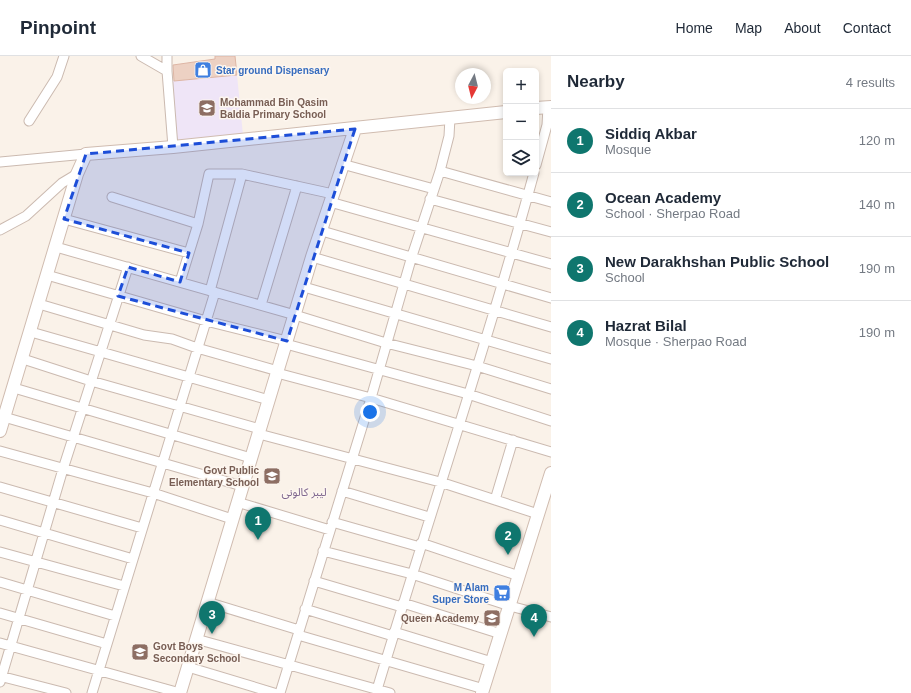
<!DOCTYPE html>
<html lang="en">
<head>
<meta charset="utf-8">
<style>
	:root { --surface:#fff; --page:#f6f6f7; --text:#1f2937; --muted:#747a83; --line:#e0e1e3; --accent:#0f766e }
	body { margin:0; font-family:Arial,"Noto Sans Arabic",sans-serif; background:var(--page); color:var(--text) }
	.controls { position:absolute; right:12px; top:12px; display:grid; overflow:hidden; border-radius:6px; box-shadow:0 2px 6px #0003 }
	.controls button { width:36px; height:36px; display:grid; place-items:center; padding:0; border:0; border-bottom:1px solid var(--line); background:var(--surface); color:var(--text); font:20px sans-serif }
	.compass { position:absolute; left:455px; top:12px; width:36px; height:36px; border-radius:50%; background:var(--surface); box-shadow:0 2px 6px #0003; rotate:187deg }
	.you { position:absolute; left:370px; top:356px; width:14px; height:14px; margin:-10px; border:3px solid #fff; border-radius:50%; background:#1a73e8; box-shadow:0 0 0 6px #1a73e833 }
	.badge { display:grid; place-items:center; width:26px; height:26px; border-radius:50%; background:var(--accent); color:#fff; font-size:13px; font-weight:700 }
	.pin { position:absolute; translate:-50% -33px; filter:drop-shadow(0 1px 2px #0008) }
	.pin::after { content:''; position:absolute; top:21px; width:14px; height:12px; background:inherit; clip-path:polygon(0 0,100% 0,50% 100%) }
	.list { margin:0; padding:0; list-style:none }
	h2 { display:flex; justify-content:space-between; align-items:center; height:52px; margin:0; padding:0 16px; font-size:17px }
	h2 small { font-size:13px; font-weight:400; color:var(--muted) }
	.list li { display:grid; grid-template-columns:26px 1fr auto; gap:12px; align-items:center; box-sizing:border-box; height:64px; padding:0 16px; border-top:1px solid var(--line) }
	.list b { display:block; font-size:15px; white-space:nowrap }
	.list p { margin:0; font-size:13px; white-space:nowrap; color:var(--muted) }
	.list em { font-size:13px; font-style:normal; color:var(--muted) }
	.icon { flex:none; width:22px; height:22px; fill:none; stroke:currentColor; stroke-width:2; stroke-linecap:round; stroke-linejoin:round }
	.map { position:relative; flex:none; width:551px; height:637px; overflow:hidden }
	header { display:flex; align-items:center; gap:24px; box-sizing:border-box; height:56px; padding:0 20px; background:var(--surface); border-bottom:1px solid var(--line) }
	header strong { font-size:19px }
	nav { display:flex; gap:22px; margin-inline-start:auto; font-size:14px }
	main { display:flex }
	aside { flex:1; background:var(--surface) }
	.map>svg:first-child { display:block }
	.education { fill:#efe5f7 }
	.building { fill:#edd1c3; stroke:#deb6a5 }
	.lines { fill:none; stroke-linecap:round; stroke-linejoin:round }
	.street-casing { stroke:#cbbab0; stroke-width:11 }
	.secondary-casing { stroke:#d0bcb0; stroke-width:14 }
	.street { stroke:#fff; stroke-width:9 }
	.secondary { stroke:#fff; stroke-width:12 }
	.marked { fill:#1d4ed8; fill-opacity:0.2; stroke:#1d4ed8; stroke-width:3; stroke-dasharray:8 5; stroke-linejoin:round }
	.labels { text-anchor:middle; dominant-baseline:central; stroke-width:3; stroke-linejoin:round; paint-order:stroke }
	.shop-label { font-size:10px; font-weight:bold; fill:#366cbe; stroke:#fdf6ef; text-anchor:start }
	.education-label { font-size:10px; font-weight:bold; fill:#785e54; stroke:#fdf6ef; text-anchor:start }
	.neighbourhood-label { font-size:11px; fill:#7e668e; stroke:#fdf6ef }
</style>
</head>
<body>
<header>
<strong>Pinpoint</strong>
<nav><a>Home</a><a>Map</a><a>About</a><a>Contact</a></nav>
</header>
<main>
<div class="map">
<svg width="551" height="637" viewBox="0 0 551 637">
	<rect width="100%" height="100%" fill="#faf2e9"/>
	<!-- education -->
	<path class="education" d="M237,19L243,79L177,85L171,25Z"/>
	<!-- building -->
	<path class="building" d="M215,0H235L237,19L174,25L173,9L215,3Z"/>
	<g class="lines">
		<!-- street casing -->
		<g class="street-casing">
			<path id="street" d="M141,0L167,15
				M167,0V15L173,91
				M29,65L57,21L64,0
				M0,106L86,98
				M342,108L434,133
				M536,109L547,69L548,51
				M440,115L551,146
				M112,141L198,168
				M430,143L551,176
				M330,146L551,208
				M64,163L189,197
				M0,174L26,160L62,127L77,118
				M322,175L551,242
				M56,191L295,259L386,287L477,310L551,333
				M312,201L551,271
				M47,219L206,265L287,285
				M180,226L198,168L209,118H242L333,138
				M304,231L551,303
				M210,235L242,118
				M39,248L144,279L172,283L197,292L278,315
				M261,249L297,130
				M31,276L269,344
				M286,288L468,338L551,365
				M23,303L91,325L260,373
				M277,317L371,342L551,396
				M14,332L251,402
				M4,361L242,430
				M259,378L440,426L538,458
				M0,395L153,437L232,463
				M0,431L142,472
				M342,435L429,461
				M495,444L513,384
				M237,446L330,474
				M0,464L133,503
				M332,466L420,491
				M421,487L519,520
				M323,495L412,518L510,550L551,561
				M0,496L124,530
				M314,525L402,551
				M0,526L115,560
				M207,546L299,574
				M403,547L501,578
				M305,553L393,580
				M0,557L107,588
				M394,576L492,606
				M298,579L484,633
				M196,583L390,637
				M0,587L180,637
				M188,611L274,637
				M0,620L66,637
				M0,626L63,413L128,211
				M92,637L215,236
				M280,637L371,342L412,200L440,115L449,80L450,62
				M376,637C428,464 486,292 534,117"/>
		</g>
		<!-- secondary casing -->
		<g class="secondary-casing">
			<path id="secondary" d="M536,52L551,51
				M0,375L77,118L86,98L173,91L506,56
				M180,637L312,201L355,73
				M482,637L551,417"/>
		</g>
		<!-- street -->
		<use href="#street" class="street"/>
		<!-- secondary -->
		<use href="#secondary" class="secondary"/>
	</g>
	<!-- marked area -->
	<path class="marked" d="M355,73L287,285L118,240L128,211L180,226L189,197L64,163L86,98Z"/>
	<!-- icons -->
	<defs>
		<g id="shop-square" transform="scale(0.9)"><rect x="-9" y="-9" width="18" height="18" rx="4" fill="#3f7fe0" stroke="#fdf6ef"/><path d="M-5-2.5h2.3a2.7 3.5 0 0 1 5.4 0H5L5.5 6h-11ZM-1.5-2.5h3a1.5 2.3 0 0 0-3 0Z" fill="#fff"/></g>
		<g id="school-square" transform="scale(0.9)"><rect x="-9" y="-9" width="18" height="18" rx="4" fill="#8d6e63" stroke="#fdf6ef"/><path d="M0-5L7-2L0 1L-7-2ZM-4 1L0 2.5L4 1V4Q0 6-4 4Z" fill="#fff"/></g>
		<g id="supermarket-square" transform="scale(0.9)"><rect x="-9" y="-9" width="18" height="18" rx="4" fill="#3f7fe0" stroke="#fdf6ef"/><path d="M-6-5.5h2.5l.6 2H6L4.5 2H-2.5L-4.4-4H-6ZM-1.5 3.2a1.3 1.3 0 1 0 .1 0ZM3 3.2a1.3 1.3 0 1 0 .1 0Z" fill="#fff"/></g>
	</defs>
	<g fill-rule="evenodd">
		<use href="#shop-square" x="203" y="14"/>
		<use href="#school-square" x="207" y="52"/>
		<use href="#school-square" x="272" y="420"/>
		<use href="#supermarket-square" x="502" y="537"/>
		<use href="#school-square" x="492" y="562"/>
		<use href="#school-square" x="140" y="596"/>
	</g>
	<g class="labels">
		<!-- shop labels -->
		<g class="shop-label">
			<text x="216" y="14">Star ground Dispensary</text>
			<text x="489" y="531" text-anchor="end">M Alam<tspan x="489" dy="12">Super Store</tspan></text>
		</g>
		<!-- education labels -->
		<g class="education-label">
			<text x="220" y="46">Mohammad Bin Qasim<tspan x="220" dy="12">Baldia Primary School</tspan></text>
			<text x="259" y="414" text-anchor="end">Govt Public<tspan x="259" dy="12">Elementary School</tspan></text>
			<text x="479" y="562" text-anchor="end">Queen Academy</text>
			<text x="153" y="590">Govt Boys<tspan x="153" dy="12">Secondary School</tspan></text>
		</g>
		<!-- neighbourhood labels -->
		<g class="neighbourhood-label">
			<text x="304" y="436">لیبر کالونی</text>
		</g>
	</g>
</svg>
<div class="controls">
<button>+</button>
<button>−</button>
<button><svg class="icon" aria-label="layers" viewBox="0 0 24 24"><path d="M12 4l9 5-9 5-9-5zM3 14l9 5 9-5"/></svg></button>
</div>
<svg class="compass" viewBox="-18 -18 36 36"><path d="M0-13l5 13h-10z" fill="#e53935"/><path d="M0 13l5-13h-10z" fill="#747a83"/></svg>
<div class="you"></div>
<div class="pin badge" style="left:258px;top:484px">1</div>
<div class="pin badge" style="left:508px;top:499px">2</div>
<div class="pin badge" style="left:212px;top:578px">3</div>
<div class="pin badge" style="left:534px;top:581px">4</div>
</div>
<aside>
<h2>Nearby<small>4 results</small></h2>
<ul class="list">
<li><span class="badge">1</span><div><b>Siddiq Akbar</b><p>Mosque</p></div><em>120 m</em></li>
<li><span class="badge">2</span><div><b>Ocean Academy</b><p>School · Sherpao Road</p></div><em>140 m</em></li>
<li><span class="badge">3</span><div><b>New Darakhshan Public School</b><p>School</p></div><em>190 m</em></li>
<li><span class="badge">4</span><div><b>Hazrat Bilal</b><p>Mosque · Sherpao Road</p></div><em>190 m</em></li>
</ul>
</aside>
</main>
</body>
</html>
